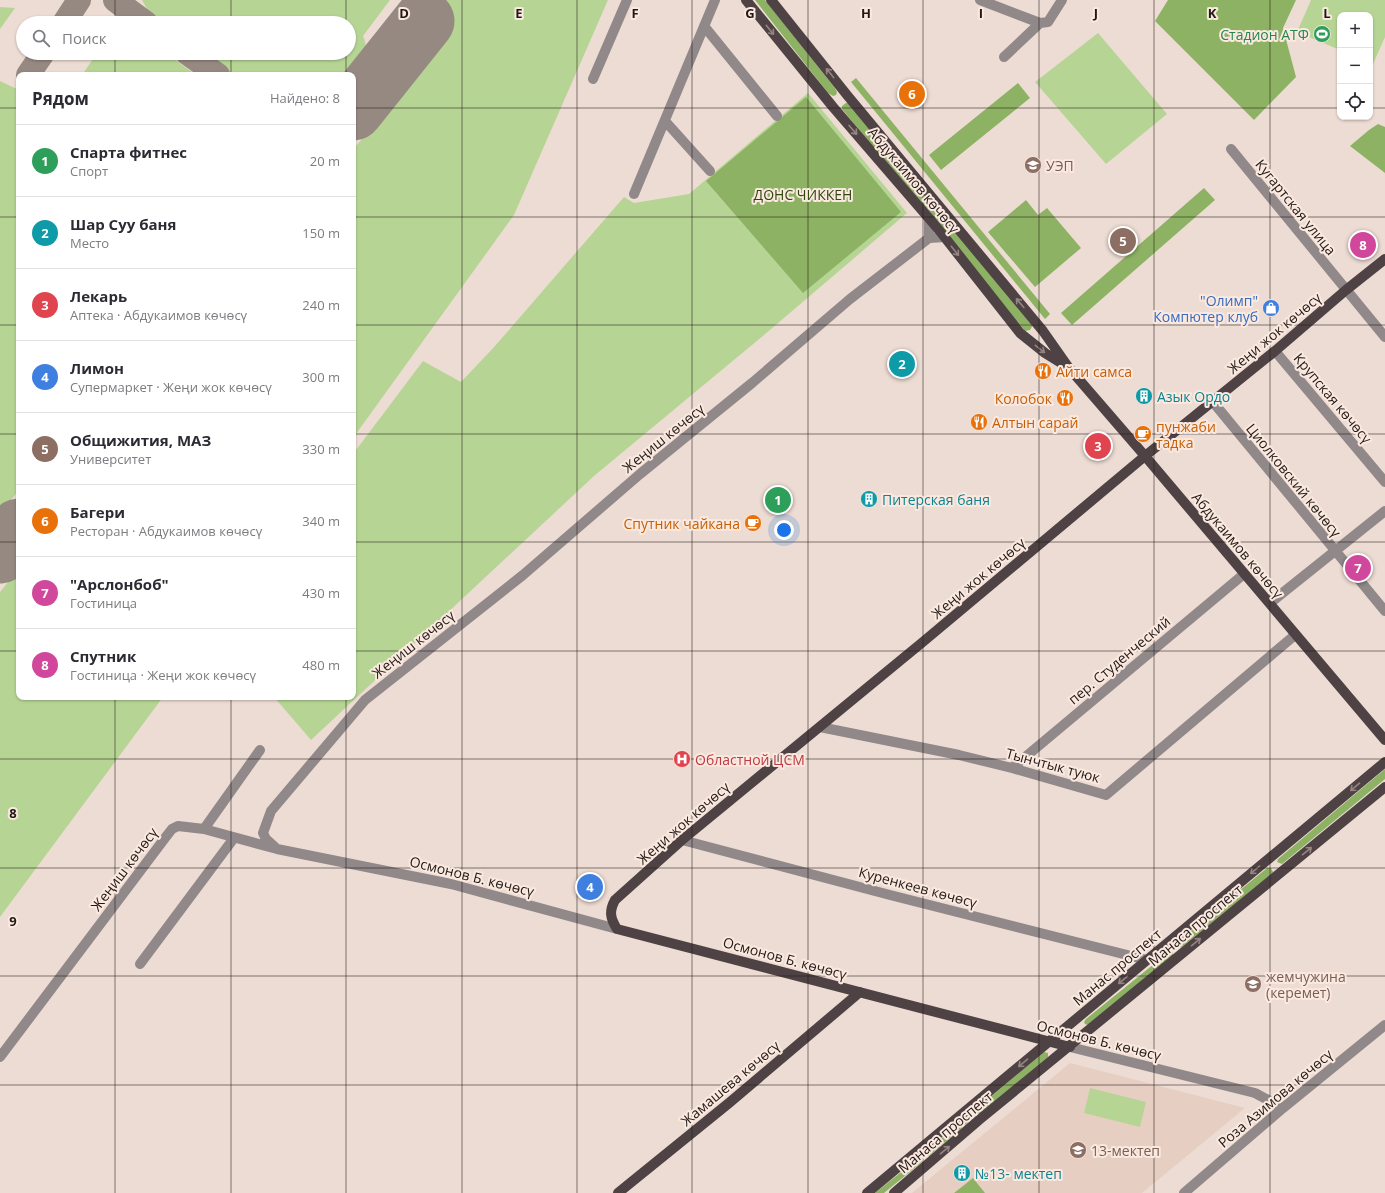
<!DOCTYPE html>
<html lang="ru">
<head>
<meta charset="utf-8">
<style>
	:root { --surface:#fff; --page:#f2f2f3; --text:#2b2b33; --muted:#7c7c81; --line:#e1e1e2; --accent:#945a18 }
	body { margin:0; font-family:"Open Sans",sans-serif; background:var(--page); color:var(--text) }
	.controls { position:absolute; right:12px; top:12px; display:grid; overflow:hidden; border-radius:8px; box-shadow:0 1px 3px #0004 }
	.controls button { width:36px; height:36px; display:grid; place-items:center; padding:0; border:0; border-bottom:1px solid var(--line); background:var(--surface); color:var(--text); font:20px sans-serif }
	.you { position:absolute; left:784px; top:530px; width:14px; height:14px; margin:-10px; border:3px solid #fff; border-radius:50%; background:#1a73e8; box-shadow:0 0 0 6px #1a73e833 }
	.badge { display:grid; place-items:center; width:26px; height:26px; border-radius:50%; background:var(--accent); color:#fff; font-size:13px; font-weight:700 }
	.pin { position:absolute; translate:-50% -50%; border:2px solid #fff; box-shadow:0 1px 4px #0006 }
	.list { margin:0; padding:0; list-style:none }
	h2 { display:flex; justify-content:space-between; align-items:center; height:52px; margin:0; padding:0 16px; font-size:17px }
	h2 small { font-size:13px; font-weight:400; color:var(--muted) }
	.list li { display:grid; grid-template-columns:26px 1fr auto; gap:12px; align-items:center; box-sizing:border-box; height:72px; padding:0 16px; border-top:1px solid var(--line) }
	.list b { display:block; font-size:15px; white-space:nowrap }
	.list p { margin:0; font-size:13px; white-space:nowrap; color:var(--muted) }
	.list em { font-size:13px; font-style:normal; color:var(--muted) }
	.icon { flex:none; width:22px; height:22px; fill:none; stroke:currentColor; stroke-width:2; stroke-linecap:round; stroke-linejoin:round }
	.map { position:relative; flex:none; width:1385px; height:1193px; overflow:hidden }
	.search { position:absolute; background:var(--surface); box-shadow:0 1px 3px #0004; left:16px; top:16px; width:340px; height:44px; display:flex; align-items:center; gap:10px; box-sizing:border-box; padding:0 14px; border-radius:22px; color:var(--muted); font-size:15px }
	.panel { position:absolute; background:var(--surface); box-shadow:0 1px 3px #0004; left:16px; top:72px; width:340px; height:628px; border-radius:8px }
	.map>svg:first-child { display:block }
	.built { fill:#e7cec2 }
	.green { fill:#b6d595 }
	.forest { fill:#8eb264 }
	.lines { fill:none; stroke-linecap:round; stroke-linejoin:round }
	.taxiway { stroke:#968982; stroke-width:24 }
	.runway { stroke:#968982; stroke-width:61 }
	.minor { stroke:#908889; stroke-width:10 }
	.major { stroke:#4f4244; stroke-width:10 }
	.oneway { stroke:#948582 }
	.grid { fill:none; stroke:#201a17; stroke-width:1; stroke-opacity:0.55 }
	.labels { text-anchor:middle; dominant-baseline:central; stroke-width:4; stroke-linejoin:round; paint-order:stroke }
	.leisure-label { font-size:14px; fill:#27864d; stroke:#fbe9e0; text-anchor:end }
	.education-label { font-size:14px; fill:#785e54; stroke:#fbe9e0; text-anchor:start }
	.street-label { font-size:14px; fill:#201a17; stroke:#fbe9e0 }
	.park-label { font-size:14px; fill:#2f460d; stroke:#fbe9e0 }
	.shop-label { font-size:14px; fill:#366cbe; stroke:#fbe9e0; text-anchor:end }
	.food-label { font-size:14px; fill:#c56008; stroke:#fbe9e0; text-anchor:start }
	.culture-label { font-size:14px; fill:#0d838f; stroke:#fbe9e0; text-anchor:start }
	.health-label { font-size:14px; fill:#be3a42; stroke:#fbe9e0; text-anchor:start }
	.grid-label { font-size:13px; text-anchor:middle; font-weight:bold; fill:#201a17; stroke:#fbe9e0; stroke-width:4; stroke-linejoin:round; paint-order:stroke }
</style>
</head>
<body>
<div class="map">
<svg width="1385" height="1193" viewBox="0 0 1385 1193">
	<rect width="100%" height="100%" fill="#eddcd3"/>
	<!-- built -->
	<path class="built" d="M1070,1063L1245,1108L1142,1193H912Z"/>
	<!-- green -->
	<path class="green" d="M142,0H390L363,36C371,53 360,61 350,75H234L205,53H349V23H165L147,9Z
		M422,0H608L514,215L353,438V150L453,25Z
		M1311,0H1385V37L1373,64L1370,63V15H1340V50L1297,32Z
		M0,7L15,8L0,29Z
		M1098,33L1167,114L1106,164L1035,82Z
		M97,53H166L196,75H82Z
		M0,81L19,90V490L0,514Z
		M808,93L907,213L764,335L594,476L311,740L274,697H353V454L423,361L461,382L495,346L624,197L634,203L689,194Z
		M19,568V697H163L0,917V592Z
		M1090,1088L1146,1102L1140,1127L1084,1113Z"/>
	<!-- forest -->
	<path class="forest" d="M755,0H765L835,88L837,92L836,95L833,96L828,93Z
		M1168,0H1296L1283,28L1296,77L1254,120L1155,21Z
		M856,78L1050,314L1045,319L851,82Z
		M1018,83L1030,98L941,170L929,155Z
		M806,97L901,212L803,293L706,181Z
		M846,103H849L1033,325L1030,330L1025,331L842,109V106Z
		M1378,124L1385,127V173L1350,146L1369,130Z
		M1204,188L1215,200L1072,325L1061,313Z
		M1026,200L1038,215L1047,208L1081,248L1035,287L988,232Z
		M1385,769V779L1282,864L1277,862L1278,859Z
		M1267,868H1271L1273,872L1272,874L1182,947L1179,948L1176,946L1177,942Z
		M1170,951L1173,952V955L1088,1025L1085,1024L1084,1022L1086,1019Z
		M1044,1052L1048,1053V1057L980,1114L976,1113V1109Z
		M970,1114L973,1115V1118L929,1156H925L924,1153L925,1152Z
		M920,1157L922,1160V1162L884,1193H875Z
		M973,1178L985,1193H954Z"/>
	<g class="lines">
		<!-- taxiway -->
		<path class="taxiway" d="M115,0L146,23
			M64,23L79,0
			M187,53L218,75
			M28,75L43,53"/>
		<!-- runway -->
		<path class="runway" d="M353,110L424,21
			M0,553L19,529"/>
		<!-- minor -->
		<path class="minor" d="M980,0L1040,23L1048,22L1062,0
			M704,26L777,116
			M1004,57L1040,23
			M593,79L627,0
			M665,121L710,171
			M1231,149L1385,337
			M634,194L715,0
			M929,238V218
			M1275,351L1385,482
			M1213,402L1385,611
			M1270,603L1385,511
			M820,727L959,755L1012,768L1106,795L1295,635
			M1012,768L1244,574
			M204,829L260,750
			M682,840L890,895L1147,960
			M277,849L266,839L263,833L271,811L365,700L523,575L640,474L752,383L850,299L929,238L945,237
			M140,964L234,838
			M1070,1047L1255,1093L1283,1108
			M0,1057L165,838L172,829L178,826L204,829L277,849L451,884L617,929
			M1184,1193L1283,1108L1385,1025"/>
		<!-- major -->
		<path class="major" d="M746,0L833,107L939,230L1020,333L1045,353L1066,366
			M771,0L847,95L1043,331L1069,368L1145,456L1385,740
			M1070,1047L617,929C610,918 609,911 615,900L682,840L924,641L1145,456L1275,351L1346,290L1385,259
			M618,1193L729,1103L860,992
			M867,1193L1385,762
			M894,1193L979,1120L1385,787"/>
	</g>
	<!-- one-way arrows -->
	<defs><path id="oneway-shaft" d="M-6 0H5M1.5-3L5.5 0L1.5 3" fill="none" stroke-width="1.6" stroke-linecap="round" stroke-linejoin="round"/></defs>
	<g class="oneway">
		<use href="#oneway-shaft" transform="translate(770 30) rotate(51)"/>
		<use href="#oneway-shaft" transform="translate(830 73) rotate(-129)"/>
		<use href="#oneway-shaft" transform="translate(853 130) rotate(49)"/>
		<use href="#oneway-shaft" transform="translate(955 251) rotate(52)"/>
		<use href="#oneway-shaft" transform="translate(1020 303) rotate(-130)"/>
		<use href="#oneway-shaft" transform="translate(1040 349) rotate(38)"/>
		<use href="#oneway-shaft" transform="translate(1355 787) rotate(140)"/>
		<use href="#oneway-shaft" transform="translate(1307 851) rotate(-39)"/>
		<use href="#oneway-shaft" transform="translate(1255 870) rotate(140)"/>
		<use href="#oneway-shaft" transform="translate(1196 942) rotate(-40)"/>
		<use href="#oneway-shaft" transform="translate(1123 980) rotate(140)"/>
		<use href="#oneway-shaft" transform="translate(1023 1063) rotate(140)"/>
		<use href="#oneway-shaft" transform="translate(945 1150) rotate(-40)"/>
	</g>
	<!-- grid -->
	<path class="grid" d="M115,0V23M231,0V23M346,0V23M462,0V1193M577,0V1193M692,0V1193M808,0V1193M923,0V1193M1039,0V1193M1154,0V1193M1270,0V1193M115,53V75M231,53V75M346,53V75M0,108H19M353,108H1340M1370,108H1385M0,217H19M353,217H1385M0,325H19M353,325H1385M0,434H19M353,434H1385M0,542H19M353,542H1385M0,651H19M353,651H1385M115,697V1193M231,697V1193M346,697V1193M0,759H1385M0,868H1385M0,976H1385M0,1085H1385"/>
	<!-- icons -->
	<defs>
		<g id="stadium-disc" transform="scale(0.9)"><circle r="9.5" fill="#2e9e5b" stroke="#fbe9e0"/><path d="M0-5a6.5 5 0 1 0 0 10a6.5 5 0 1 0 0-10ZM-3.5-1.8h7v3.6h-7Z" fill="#fff"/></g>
		<g id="university-disc" transform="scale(0.9)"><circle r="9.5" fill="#8d6e63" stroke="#fbe9e0"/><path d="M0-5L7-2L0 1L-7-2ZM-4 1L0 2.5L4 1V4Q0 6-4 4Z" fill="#fff"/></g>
		<g id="shop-disc" transform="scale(0.9)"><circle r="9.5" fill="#3f7fe0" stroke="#fbe9e0"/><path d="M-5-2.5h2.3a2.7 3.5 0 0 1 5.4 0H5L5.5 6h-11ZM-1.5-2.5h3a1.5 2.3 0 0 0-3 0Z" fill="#fff"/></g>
		<g id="restaurant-disc" transform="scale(0.9)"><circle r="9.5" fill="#e8710a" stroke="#fbe9e0"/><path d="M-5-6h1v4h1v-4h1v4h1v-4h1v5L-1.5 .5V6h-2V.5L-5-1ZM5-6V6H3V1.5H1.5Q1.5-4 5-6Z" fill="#fff"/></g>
		<g id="building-disc" transform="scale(0.9)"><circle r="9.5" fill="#0f9aa8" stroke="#fbe9e0"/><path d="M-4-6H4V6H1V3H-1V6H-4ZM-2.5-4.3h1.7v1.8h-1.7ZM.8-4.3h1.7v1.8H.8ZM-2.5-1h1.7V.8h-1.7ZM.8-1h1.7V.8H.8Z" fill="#fff"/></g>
		<g id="cafe-disc" transform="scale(0.9)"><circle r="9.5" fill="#e8710a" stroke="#fbe9e0"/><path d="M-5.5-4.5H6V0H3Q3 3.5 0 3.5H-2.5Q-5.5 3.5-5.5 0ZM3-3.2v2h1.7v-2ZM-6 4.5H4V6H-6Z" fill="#fff"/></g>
		<g id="hospital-disc" transform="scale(0.9)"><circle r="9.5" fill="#e0444e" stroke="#fbe9e0"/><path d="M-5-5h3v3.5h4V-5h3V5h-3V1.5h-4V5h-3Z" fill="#fff"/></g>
		<g id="school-disc" transform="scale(0.9)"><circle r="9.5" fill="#8d6e63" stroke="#fbe9e0"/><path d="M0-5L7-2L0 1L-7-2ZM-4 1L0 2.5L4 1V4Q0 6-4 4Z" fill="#fff"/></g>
	</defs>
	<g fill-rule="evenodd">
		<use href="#stadium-disc" x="1322" y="34"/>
		<use href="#university-disc" x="1033" y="165"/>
		<use href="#shop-disc" x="1271" y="308"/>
		<use href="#restaurant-disc" x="1043" y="371"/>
		<use href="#building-disc" x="1144" y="396"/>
		<use href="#restaurant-disc" x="1065" y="398"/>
		<use href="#restaurant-disc" x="979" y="422"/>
		<use href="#cafe-disc" x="1143" y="434"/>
		<use href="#building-disc" x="869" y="499"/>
		<use href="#cafe-disc" x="753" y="523"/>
		<use href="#hospital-disc" x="682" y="759"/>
		<use href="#school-disc" x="1253" y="984"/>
		<use href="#university-disc" x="1078" y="1150"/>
		<use href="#building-disc" x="962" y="1173"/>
	</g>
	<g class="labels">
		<!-- leisure labels -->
		<g class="leisure-label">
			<text x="1309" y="34">Стадион АТФ</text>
		</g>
		<!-- education labels -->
		<g class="education-label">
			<text x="1046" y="165">УЭП</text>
			<text x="1266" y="976">жемчужина<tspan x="1266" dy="16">(керемет)</tspan></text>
			<text x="1091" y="1150">13-мектеп</text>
		</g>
		<!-- street labels -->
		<g class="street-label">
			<text transform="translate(914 180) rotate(50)">Абдукаимов көчөсү</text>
			<text transform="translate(1296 207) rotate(51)">Кугартская улица</text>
			<text transform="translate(1274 333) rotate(-40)">Жеңи жок көчөсү</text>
			<text transform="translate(1333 398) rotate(50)">Крупская көчөсү</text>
			<text transform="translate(663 438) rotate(-39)">Жеңиш көчөсү</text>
			<text transform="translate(1294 480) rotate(51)">Циолковский көчөсү</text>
			<text transform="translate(1238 545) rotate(50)">Абдукаимов көчөсү</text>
			<text transform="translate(978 578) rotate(-40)">Жеңи жок көчөсү</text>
			<text transform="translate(413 644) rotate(-38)">Жеңиш көчөсү</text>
			<text transform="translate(1119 660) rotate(-40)">пер. Студенческий</text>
			<text transform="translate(1053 765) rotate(15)">Тынчтык туюк</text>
			<text transform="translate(683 823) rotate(-41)">Жеңи жок көчөсү</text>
			<text transform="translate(124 869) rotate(-53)">Жеңиш көчөсү</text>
			<text transform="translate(472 876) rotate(14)">Осмонов Б. көчөсү</text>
			<text transform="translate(918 887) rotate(15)">Куренкеев көчөсү</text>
			<text transform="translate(1195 925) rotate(-40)">Манаса проспект</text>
			<text transform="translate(785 958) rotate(15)">Осмонов Б. көчөсү</text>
			<text transform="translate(1117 967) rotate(-40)">Манас проспект</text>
			<text transform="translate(1099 1040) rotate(14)">Осмонов Б. көчөсү</text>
			<text transform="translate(730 1083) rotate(-40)">Жамашева көчөсү</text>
			<text transform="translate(1275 1098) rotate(-40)">Роза Азимова көчөсү</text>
			<text transform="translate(945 1132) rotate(-40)">Манаса проспект</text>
		</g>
		<!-- park labels -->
		<g class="park-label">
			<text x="803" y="194">ДОНС ЧИККЕН</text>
		</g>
		<!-- shop labels -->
		<g class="shop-label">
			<text x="1258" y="300">"Олимп"<tspan x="1258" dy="16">Компютер клуб</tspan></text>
		</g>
		<!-- food labels -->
		<g class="food-label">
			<text x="1056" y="371">Айти самса</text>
			<text x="1052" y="398" text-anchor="end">Колобок</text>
			<text x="992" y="422">Алтын сарай</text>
			<text x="1156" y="426">пунжаби<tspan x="1156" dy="16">тадка</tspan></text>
			<text x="740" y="523" text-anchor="end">Спутник чайкана</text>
		</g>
		<!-- culture labels -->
		<g class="culture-label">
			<text x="1157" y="396">Азык Ордо</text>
			<text x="882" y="499">Питерская баня</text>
			<text x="975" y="1173">№13- мектеп</text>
		</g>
		<!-- health labels -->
		<g class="health-label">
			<text x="695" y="759">Областной ЦСМ</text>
		</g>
	</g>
	<g class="grid-label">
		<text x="404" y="18">D</text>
		<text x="519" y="18">E</text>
		<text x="635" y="18">F</text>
		<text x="750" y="18">G</text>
		<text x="866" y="18">H</text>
		<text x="981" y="18">I</text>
		<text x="1096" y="18">J</text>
		<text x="1212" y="18">K</text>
		<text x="1327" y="18">L</text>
		<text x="13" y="818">8</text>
		<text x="13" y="926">9</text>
	</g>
</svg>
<div class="controls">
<button>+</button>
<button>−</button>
<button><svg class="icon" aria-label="locate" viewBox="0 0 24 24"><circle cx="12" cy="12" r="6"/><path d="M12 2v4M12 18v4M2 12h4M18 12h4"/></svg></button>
</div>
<div class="you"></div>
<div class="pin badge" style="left:778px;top:500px;background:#2e9e5b">1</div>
<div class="pin badge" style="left:902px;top:364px;background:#0f9aa8">2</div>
<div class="pin badge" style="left:1098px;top:446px;background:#e0444e">3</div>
<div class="pin badge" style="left:590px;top:887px;background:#3f7fe0">4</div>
<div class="pin badge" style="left:1123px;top:241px;background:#8d6e63">5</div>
<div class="pin badge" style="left:912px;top:94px;background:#e8710a">6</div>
<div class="pin badge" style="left:1358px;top:568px;background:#d1479c">7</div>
<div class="pin badge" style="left:1363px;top:245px;background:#d1479c">8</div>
<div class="search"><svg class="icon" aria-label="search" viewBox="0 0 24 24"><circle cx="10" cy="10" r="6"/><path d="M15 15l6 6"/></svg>Поиск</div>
<section class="panel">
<h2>Рядом<small>Найдено: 8</small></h2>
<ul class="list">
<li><span class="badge" style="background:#2e9e5b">1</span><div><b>Спарта фитнес</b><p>Спорт</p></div><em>20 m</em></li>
<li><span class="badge" style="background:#0f9aa8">2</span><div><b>Шар Суу баня</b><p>Место</p></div><em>150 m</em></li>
<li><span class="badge" style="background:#e0444e">3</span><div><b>Лекарь</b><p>Аптека · Абдукаимов көчөсү</p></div><em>240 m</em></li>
<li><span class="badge" style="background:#3f7fe0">4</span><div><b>Лимон</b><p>Супермаркет · Жеңи жок көчөсү</p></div><em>300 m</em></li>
<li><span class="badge" style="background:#8d6e63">5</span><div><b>Общижития, МАЗ</b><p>Университет</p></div><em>330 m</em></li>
<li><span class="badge" style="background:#e8710a">6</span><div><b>Багери</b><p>Ресторан · Абдукаимов көчөсү</p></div><em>340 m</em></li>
<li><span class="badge" style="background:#d1479c">7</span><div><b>&quot;Арслонбоб&quot;</b><p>Гостиница</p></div><em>430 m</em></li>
<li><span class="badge" style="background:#d1479c">8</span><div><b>Спутник</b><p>Гостиница · Жеңи жок көчөсү</p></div><em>480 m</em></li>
</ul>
</section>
</div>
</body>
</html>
